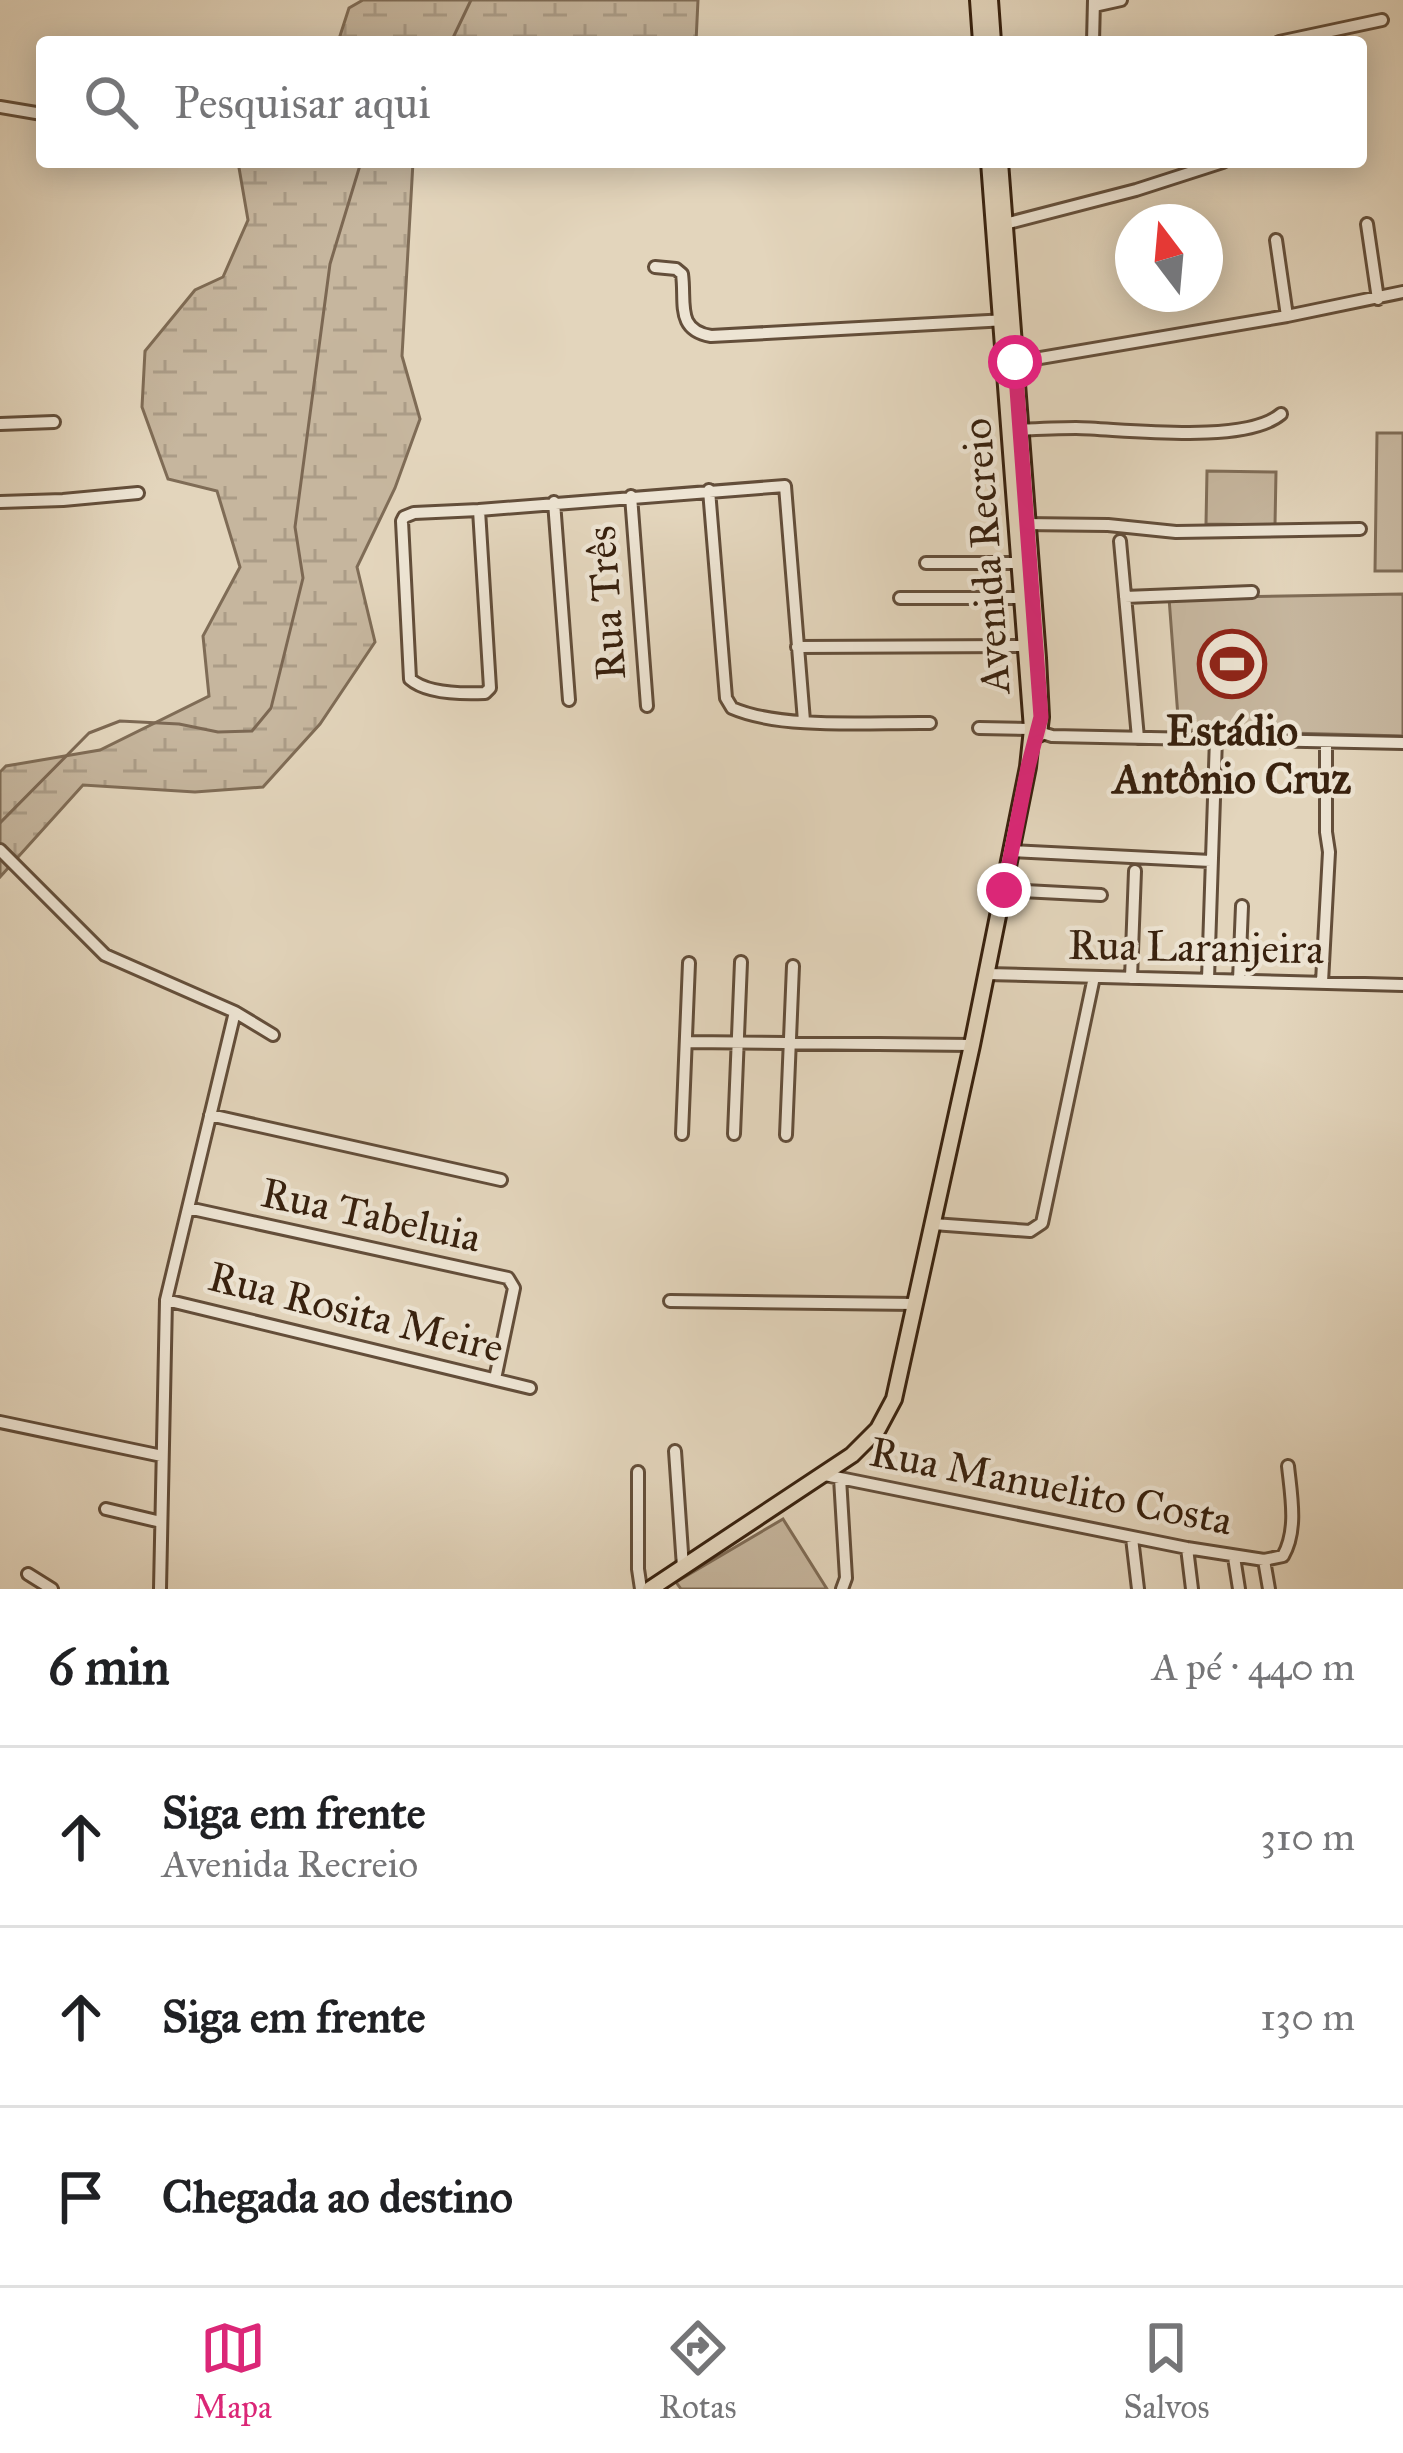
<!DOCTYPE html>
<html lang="pt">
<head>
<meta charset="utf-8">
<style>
	:root { --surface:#fff; --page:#f2f2f2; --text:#202124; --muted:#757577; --line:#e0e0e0; --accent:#db2777 }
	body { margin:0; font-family:"IM FELL Great Primer",serif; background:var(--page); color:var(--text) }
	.compass { position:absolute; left:1115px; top:204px; width:108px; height:108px; border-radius:50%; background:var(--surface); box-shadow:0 6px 30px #0003; rotate:344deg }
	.stop { position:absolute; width:36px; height:36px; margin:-27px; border:9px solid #db2777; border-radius:50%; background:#fff }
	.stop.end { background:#db2777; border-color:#fff; box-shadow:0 3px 12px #0008 }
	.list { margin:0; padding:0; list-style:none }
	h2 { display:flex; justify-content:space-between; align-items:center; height:156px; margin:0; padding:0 48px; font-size:51px }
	h2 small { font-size:39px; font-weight:400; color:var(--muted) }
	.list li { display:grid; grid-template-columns:78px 1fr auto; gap:36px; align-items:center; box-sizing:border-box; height:180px; padding:0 48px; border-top:3px solid var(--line) }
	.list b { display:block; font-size:45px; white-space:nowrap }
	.list p { margin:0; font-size:39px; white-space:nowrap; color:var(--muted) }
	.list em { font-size:39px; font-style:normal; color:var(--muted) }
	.icon { flex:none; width:66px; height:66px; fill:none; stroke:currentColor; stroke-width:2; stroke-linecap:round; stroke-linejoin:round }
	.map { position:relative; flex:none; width:1403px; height:1589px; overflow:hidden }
	.search { position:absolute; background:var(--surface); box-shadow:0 6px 30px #0003; left:36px; right:36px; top:36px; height:132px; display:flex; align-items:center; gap:30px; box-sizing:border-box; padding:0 42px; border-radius:12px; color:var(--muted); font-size:45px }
	.sheet { height:696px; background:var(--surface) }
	nav { display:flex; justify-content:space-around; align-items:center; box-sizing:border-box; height:168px; border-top:3px solid var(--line); background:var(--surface); font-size:33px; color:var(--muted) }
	nav a { display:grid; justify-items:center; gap:6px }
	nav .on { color:var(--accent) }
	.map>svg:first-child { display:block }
	.wetland { fill:url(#wetland-marsh); stroke:#7f6c56; stroke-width:3 }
	.pitch { fill:#c6b69e; stroke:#7f6c56; stroke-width:3 }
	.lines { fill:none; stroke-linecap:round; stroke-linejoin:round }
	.stream { stroke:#7c6853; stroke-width:3 }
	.minor-casing { stroke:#634e3a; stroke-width:16 }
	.major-casing { stroke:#38210e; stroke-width:20 }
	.minor { stroke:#ede4d3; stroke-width:10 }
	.major { stroke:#e3d5bc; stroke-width:14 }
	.route { stroke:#db2777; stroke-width:15 }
	.labels { text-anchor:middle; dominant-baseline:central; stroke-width:9; stroke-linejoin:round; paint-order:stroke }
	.street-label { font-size:42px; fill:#38210e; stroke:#ede4d3 }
	.poi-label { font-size:42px; font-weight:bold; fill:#38210e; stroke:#ede4d3 }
</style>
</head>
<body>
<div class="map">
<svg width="1403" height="1589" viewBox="0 0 1403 1589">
	<defs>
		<pattern id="wetland-marsh" width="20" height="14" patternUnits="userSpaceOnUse" patternTransform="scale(3)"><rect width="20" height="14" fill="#c6b69e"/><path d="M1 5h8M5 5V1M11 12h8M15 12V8" fill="none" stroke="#ab9c87"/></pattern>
	</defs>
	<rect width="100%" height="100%" fill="#e3d5bc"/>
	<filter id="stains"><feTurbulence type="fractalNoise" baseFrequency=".00167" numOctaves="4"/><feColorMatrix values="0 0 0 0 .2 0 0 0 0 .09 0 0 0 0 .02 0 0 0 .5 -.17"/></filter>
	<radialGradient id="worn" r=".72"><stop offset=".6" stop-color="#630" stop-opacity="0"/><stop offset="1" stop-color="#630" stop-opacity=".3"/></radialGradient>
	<!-- wetland -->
	<path class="wetland" d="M363,0H698L696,42H338L349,8Z
		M238,162H413L402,356L420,419L395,488L357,567L375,642L320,724L263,787L195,792L83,785L0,877V772L6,766L100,750L209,696L203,636L240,567L217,491L168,479L142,407L145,351L195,290L223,277L248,220Z"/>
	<!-- pitch -->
	<path class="pitch" d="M1377,433H1403V571H1375Z
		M1207,471L1276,472L1275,525L1206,524Z
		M1403,594V736L1179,730L1169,598Z
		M783,1519L827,1589H681L676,1582Z"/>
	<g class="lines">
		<!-- stream -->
		<path class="stream" d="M451,42L471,0
			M0,823L89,733L120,721L179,724L218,732L252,731L271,708L303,578L295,527L330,264L361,162"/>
		<!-- minor casing -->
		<g class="minor-casing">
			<path id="minor" d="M1094,6L1121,0
				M1093,42L1094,0
				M1279,42L1382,20
				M0,107L42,114
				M1367,224L1378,299
				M997,226L1136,190L1223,162
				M1276,240L1287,316
				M655,267L676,269L682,274C686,302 675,330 711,336L1007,320
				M1011,363L1287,316L1403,292
				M0,424L54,422
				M1018,430C1037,429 1057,428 1076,428C1125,429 1244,445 1281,414
				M709,490L726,698L732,708C782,730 874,722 930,723
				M631,496L647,706
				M0,502L63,500L138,493
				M554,502L569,700
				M479,510L414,513L404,517L402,521L410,679C427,694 463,694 485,693L490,688L479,510L785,486L804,721
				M1022,524L1108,525L1176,532L1360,529
				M1120,541L1138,738
				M926,563H1019
				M1125,597L1252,592
				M900,598H1022
				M797,647L1026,646
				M979,728L1032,729
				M1039,732L1052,736L1403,743
				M0,850L105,955L235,1012L273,1035
				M1011,851L1211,861
				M1004,890L1101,895
				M986,974L1403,985
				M1131,978L1135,871
				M1208,979L1216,738
				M1239,980L1242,906
				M1322,982L1329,852L1326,832V743
				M686,1042L972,1045
				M210,1115L501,1180
				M682,1134L689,963
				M734,1134L741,962
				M786,1135L793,966
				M188,1208L508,1278L514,1288L495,1379
				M933,1224L1030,1231L1042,1223L1094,977
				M166,1300L530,1388
				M670,1301L915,1304
				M0,1422L162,1456
				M675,1451L683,1567
				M638,1472V1569L641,1589
				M825,1475L1187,1548L1264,1560L1283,1556C1298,1530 1291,1495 1288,1466
				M840,1478L846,1578L842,1589
				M106,1509L161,1522
				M1132,1538L1138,1589
				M1187,1548L1192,1589
				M1234,1557L1239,1589
				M1264,1560L1269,1589
				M28,1574L52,1589
				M160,1589L166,1300L235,1012"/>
		</g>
		<!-- major casing -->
		<g class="major-casing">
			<path id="major" d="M978,0L981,42
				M990,0L993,42
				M1000,162L1038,658L1041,717L1039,734
				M650,1589L852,1455L878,1429L894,1399L972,1045L1028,767L1032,729L989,162"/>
		</g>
		<!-- minor -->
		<use href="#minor" class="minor"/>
		<!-- major -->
		<use href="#major" class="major"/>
	</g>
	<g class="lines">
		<!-- route -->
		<path class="route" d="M1004,890L1028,767L1041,717L1015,362"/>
	</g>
	<!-- icons -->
	<defs>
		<g id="stadium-ring" transform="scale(3.45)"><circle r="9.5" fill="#ede4d3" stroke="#8f2418" stroke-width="1.5"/><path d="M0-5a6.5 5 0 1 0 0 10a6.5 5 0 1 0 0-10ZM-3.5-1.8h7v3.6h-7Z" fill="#8f2418"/></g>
	</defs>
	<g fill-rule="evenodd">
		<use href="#stadium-ring" x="1232" y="664"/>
	</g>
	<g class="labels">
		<!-- street labels -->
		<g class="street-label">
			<text transform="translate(986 556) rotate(-94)">Avenida Recreio</text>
			<text transform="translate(606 603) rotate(-94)">Rua Três</text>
			<text transform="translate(1196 947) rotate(1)">Rua Laranjeira</text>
			<text transform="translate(371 1215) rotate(12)">Rua Tabeluia</text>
			<text transform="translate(356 1312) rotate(14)">Rua Rosita Meire</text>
			<text transform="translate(1051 1486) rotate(11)">Rua Manuelito Costa</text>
		</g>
		<!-- poi labels -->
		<g class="poi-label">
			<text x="1232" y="731">Estádio<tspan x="1232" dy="48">Antônio Cruz</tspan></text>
		</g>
	</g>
	<rect width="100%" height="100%" filter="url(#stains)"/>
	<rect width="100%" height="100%" fill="url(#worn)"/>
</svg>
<svg class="compass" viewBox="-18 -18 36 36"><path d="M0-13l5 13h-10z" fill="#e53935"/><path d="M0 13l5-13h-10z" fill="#757577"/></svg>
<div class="stop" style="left:1015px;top:362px"></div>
<div class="stop end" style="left:1004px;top:890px"></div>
<div class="search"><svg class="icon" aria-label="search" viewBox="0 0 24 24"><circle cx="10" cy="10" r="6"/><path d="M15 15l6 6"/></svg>Pesquisar aqui</div>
</div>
<section class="sheet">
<h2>6 min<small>A pé · 440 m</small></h2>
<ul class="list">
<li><svg class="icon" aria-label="ahead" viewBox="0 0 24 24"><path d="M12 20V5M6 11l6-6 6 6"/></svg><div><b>Siga em frente</b><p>Avenida Recreio</p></div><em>310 m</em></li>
<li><svg class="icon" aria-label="ahead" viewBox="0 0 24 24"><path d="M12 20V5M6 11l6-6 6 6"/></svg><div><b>Siga em frente</b></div><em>130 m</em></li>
<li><svg class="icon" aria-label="arrive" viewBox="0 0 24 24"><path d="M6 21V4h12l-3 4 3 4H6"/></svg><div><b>Chegada ao destino</b></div></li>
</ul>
</section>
<nav>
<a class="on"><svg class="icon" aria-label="map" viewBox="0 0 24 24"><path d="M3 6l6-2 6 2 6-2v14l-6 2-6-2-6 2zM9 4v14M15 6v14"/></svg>Mapa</a>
<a><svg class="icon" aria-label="directions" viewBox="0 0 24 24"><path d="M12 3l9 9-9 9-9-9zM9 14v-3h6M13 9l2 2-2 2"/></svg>Rotas</a>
<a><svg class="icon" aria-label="saved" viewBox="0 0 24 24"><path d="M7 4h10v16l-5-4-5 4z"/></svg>Salvos</a>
</nav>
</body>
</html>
